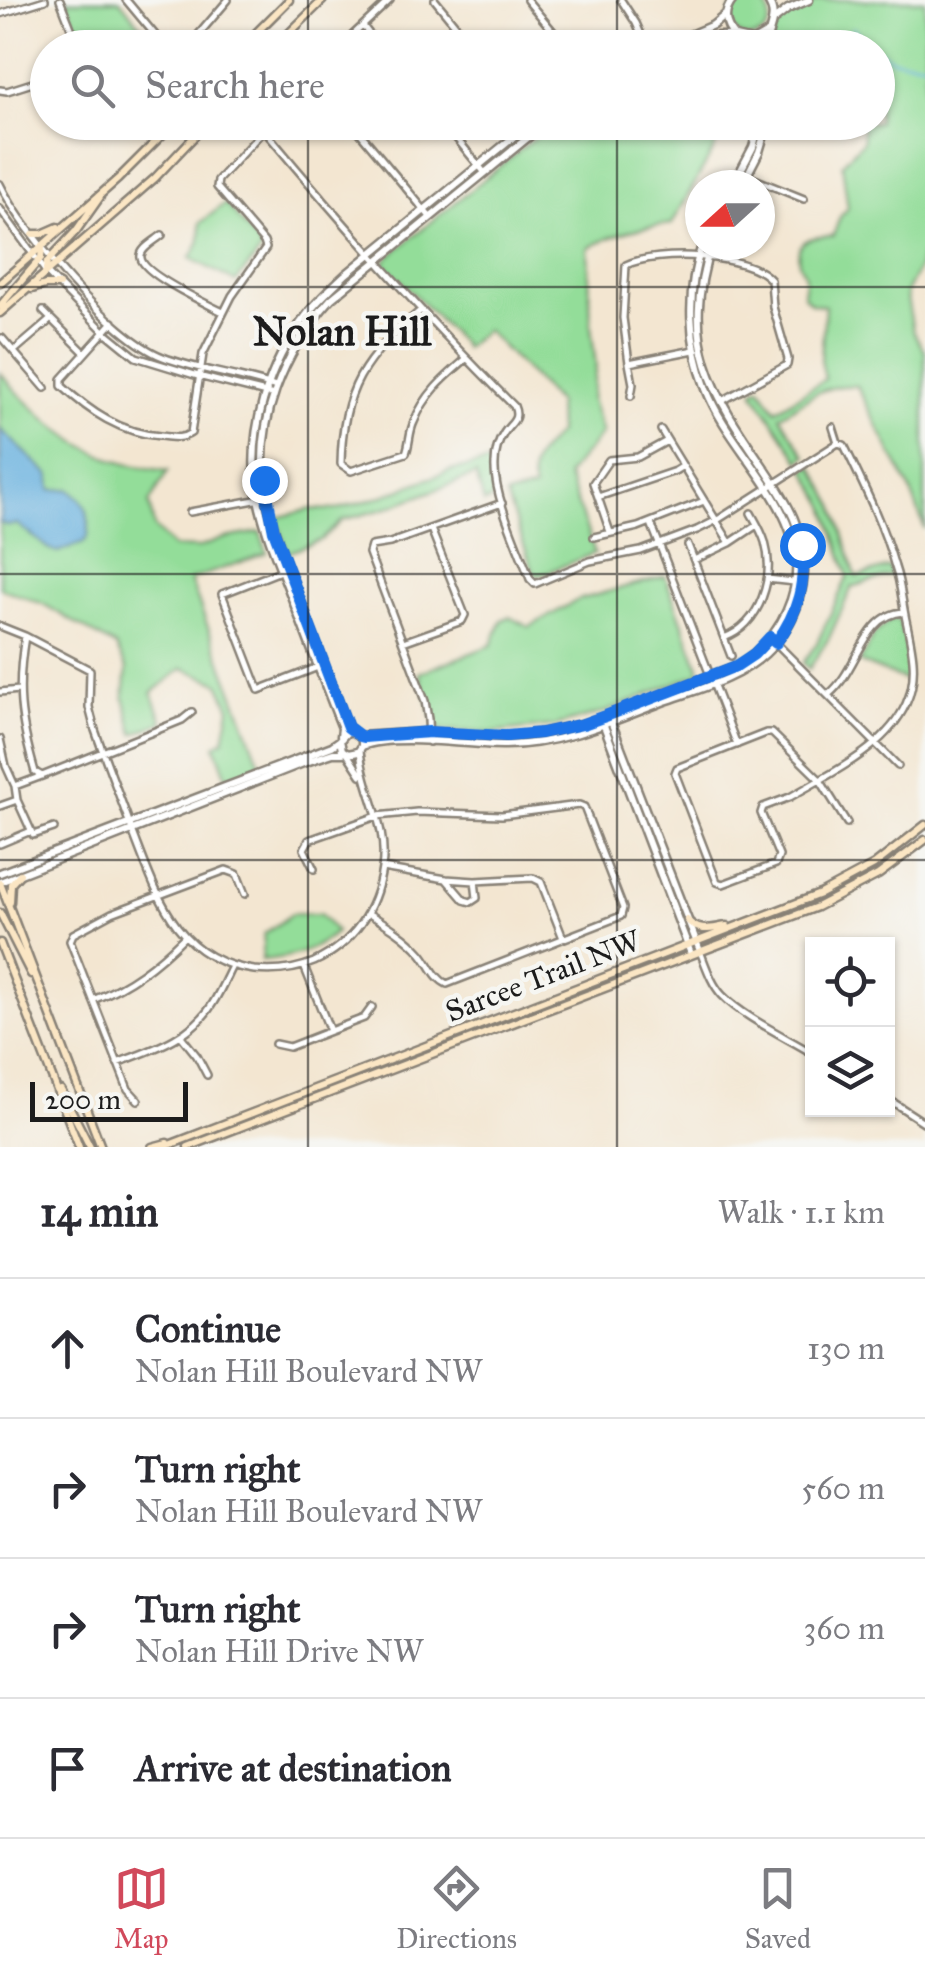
<!DOCTYPE html>
<html lang="en">
<head>
<meta charset="utf-8">
<style>
	:root { --surface:#fff; --page:#f7f7f7; --text:#2b2b33; --muted:#7c7c81; --line:#e1e1e2; --accent:#d1495b }
	body { margin:0; font-family:"IM FELL Great Primer",serif; background:var(--page); color:var(--text) }
	.controls { position:absolute; right:30px; bottom:30px; display:grid; overflow:hidden; border-radius:0px; box-shadow:0 2px 8px #0004 }
	.controls button { width:90px; height:90px; display:grid; place-items:center; padding:0; border:0; border-bottom:2px solid var(--line); background:var(--surface); color:var(--text); font:50px sans-serif }
	.compass { position:absolute; left:685px; top:170px; width:90px; height:90px; border-radius:50%; background:var(--surface); box-shadow:0 2px 8px #0004; rotate:249deg }
	.scale { position:absolute; left:30px; bottom:25px; width:158px; box-sizing:border-box; padding-left:10px; border:5px solid #1c1c1c; border-top:0; font-size:28px; line-height:35px; white-space:nowrap; color:#1c1c1c; -webkit-text-stroke:8px #f6f6f2; paint-order:stroke }
	.stop { position:absolute; width:30px; height:30px; margin:-22px; border:8px solid #1a73e8; border-radius:50%; background:#fff }
	.stop.end { background:#1a73e8; border-color:#fff; box-shadow:0 2px 10px #0008 }
	.list { margin:0; padding:0; list-style:none }
	h2 { display:flex; justify-content:space-between; align-items:center; height:130px; margin:0; padding:0 40px; font-size:42px }
	h2 small { font-size:32px; font-weight:400; color:var(--muted) }
	.list li { display:grid; grid-template-columns:65px 1fr auto; gap:30px; align-items:center; box-sizing:border-box; height:140px; padding:0 40px; border-top:2px solid var(--line) }
	.list b { display:block; font-size:38px; white-space:nowrap }
	.list p { margin:0; font-size:32px; white-space:nowrap; color:var(--muted) }
	.list em { font-size:32px; font-style:normal; color:var(--muted) }
	.icon { flex:none; width:55px; height:55px; fill:none; stroke:currentColor; stroke-width:2; stroke-linecap:round; stroke-linejoin:round }
	.map { position:relative; flex:none; width:925px; height:1147px; overflow:hidden }
	.search { position:absolute; background:var(--surface); box-shadow:0 2px 8px #0004; left:30px; right:30px; top:30px; height:110px; display:flex; align-items:center; gap:25px; box-sizing:border-box; padding:0 35px; border-radius:55px; color:var(--muted); font-size:38px }
	.sheet { height:690px; background:var(--surface) }
	nav { display:flex; justify-content:space-around; align-items:center; box-sizing:border-box; height:140px; border-top:2px solid var(--line); background:var(--surface); font-size:28px; color:var(--muted) }
	nav a { display:grid; justify-items:center; gap:5px }
	nav .on { color:var(--accent) }
	.map>svg:first-child { display:block }
	.green { fill:#93dd99; stroke:#587c5a; stroke-width:2.5 }
	.water { fill:#67b1df; stroke:#42667e; stroke-width:2.5 }
	.lines { fill:none; stroke-linecap:round; stroke-linejoin:round }
	.stream { stroke:#67b1df; stroke-width:2.5 }
	.minor-casing { stroke:#888176; stroke-width:10 }
	.tertiary-casing { stroke:#888176; stroke-width:11 }
	.secondary-casing { stroke:#888176; stroke-width:11 }
	.minor { stroke:#fff; stroke-width:5 }
	.tertiary { stroke:#fff; stroke-width:6 }
	.secondary { stroke:#fbe6c4; stroke-width:6 }
	.route { stroke:#1a73e8; stroke-width:12 }
	.grid { fill:none; stroke:#1c1c1c; stroke-width:2.5; stroke-opacity:0.55 }
	.labels { text-anchor:middle; dominant-baseline:central; stroke-width:9; stroke-linejoin:round; paint-order:stroke }
	.street-label { font-size:30px; fill:#1c1c1c; stroke:#f6f6f2 }
	.district-label { font-size:40px; font-weight:bold; fill:#1c1c1c; stroke:#f6f6f2 }
</style>
</head>
<body>
<div class="map">
<svg width="925" height="1147" viewBox="0 0 925 1147">
	<rect width="100%" height="100%" fill="#f6f6f2"/>
	<filter id="ink" filterUnits="userSpaceOnUse"><feTurbulence type="fractalNoise" baseFrequency=".01" numOctaves="2"/><feDisplacementMap in="SourceGraphic" scale="20" xChannelSelector="R" yChannelSelector="G"/><feConvolveMatrix kernelMatrix="1 2 1 2 8 2 1 2 1" color-interpolation-filters="sRGB"/></filter>
	<filter id="wash" filterUnits="userSpaceOnUse"><feTurbulence type="fractalNoise" baseFrequency=".0048" numOctaves="4" result="noise"/><feDisplacementMap in="SourceGraphic" scale="40" xChannelSelector="R" yChannelSelector="G"/><feGaussianBlur stdDeviation="2.25" result="paint"/><feColorMatrix in="noise" values="0 0 0 0 0 0 0 0 0 0 0 0 0 0 0 0 0 1.4 0 .05"/><feComposite in="paint" operator="in"/></filter>
	<g filter="url(#wash)">
		<rect width="100%" height="100%" fill="#f3e6d1"/>
		<!-- green -->
		<path class="green" d="M730 18a20 20 0 1 1 40 0a20 20 0 1 1-40 0Z
			M66,0H120L144,30V33L120,47H85Z
			M820,0H925V241L918,269L906,293L913,331L925,352V529L910,489L857,386C824,383 807,399 780,416L806,456L800,461L753,391L760,387L776,410L825,379L821,360L825,306L811,303L803,295C803,289 805,284 805,278C804,266 802,273 799,262C794,237 815,237 833,236L840,217L848,208L842,164L863,141L862,123L878,122V48L770,47C775,17 794,10 820,0Z
			M553,123H726L713,151L672,224C641,227 615,233 588,248L591,327L596,366L591,400L602,433L567,475L595,553L538,576L534,573L506,496L534,489C525,460 541,453 558,433L557,402L486,330L464,348L461,343L384,263L387,258Z
			M226,203L261,247L260,252L236,282L190,258C200,246 202,238 200,223Z
			M0,373C32,410 73,447 120,462C135,467 152,468 168,471L149,503L154,527L173,547L198,548L225,538L260,532L267,553L190,580L261,766L227,778L215,745L224,740L230,708L219,683L183,668L152,693L163,722L134,734L124,697L127,669L116,647L43,604L0,588Z
			M491,462V478L495,493L489,501L484,503L476,475L384,509L343,520L321,540L288,553L276,518L311,509L335,510L380,497L449,471Z
			M812,465L835,506L856,577L890,567L892,575L852,587L829,638L809,669L803,663L817,643L848,576L826,506L805,469Z
			M665,576L699,667V673L608,711L556,726L491,733L440,730L436,726L419,673L492,645L502,620L509,617L529,627L578,600Z
			M893,618L899,620C905,640 911,661 907,681L859,662L875,633Z
			M292,914H320L336,932C314,951 291,958 262,960L264,934Z"/>
		<!-- water -->
		<path class="water" d="M0,429L50,475L51,490L69,489L81,499L87,511L89,525L88,536L84,542L58,552L51,550L17,524L9,526L0,523Z"/>
		<g class="lines">
			<!-- stream -->
			<path class="stream" d="M853,28L871,48
				M878,51L892,59L925,63"/>
		</g>
	</g>
	<g filter="url(#ink)">
		<g class="lines">
			<!-- minor casing -->
			<g class="minor-casing">
				<path id="minor" d="M60,0L79,48
					M126,0L166,48
					M435,0L474,48
					M527,0L567,48
					M621,0L636,23L647,48
					M0,14L45,0
					M363,26L380,48
					M187,48L228,0
					M339,48L390,0
					M0,90L7,91L48,78
					M351,122L430,217
					M443,122L484,172
					M264,130C345,227 424,317 514,406C520,420 511,422 504,433C498,442 495,454 495,464C493,495 519,549 530,579L535,584L590,561L641,551L697,530L719,519L838,443L844,445C863,484 883,524 895,567C901,584 902,602 906,620C912,648 919,676 906,704C890,739 852,762 820,780L847,823
					M747,176L804,199
					M0,184C23,233 113,338 163,357C200,371 240,375 276,387
					M0,209L46,272L104,331L136,357L198,376L274,395
					M162,235C155,241 139,249 141,258C143,274 207,304 223,312
					M43,311L85,353
					M420,311C364,358 342,389 341,464L351,471L406,453C410,443 409,432 414,422C425,394 444,378 466,359
					M113,322L62,379V386C90,412 121,433 160,436C172,437 181,440 191,433L203,354L232,296L266,248L264,242L217,187L218,180L271,122
					M2,338L45,388
					M694,350L629,363L623,318L626,265C656,250 749,253 771,280L773,307L788,359L787,365L722,401
					M14,351L49,321
					M629,363L633,384L631,396
					M833,427L838,443
					M661,430L730,543
					M667,441L638,457L609,460L593,483L598,497L675,471L683,466
					M598,497L610,532
					M190,512L266,498
					M651,523L737,745
					M594,537L638,527L704,501
					M688,545L731,656
					M694,560L730,543L757,525
					M283,570L222,594L259,690L318,667
					M767,579L794,582
					M0,626L25,636L90,670L89,707L95,730C107,764 120,797 132,830C157,894 175,960 254,970C274,972 295,970 314,962C353,944 376,910 382,868C389,826 363,791 360,750
					M25,636C16,690 20,720 35,772L42,776L155,731L182,720L192,712
					M724,638C761,624 775,577 765,542C762,532 756,522 751,513
					M403,642L462,621L465,615L431,529
					M776,643L898,766
					M0,692L19,690
					M829,694C858,671 863,614 904,612
					M766,733H772L820,780L790,797L763,807L761,813L779,856L776,864L723,884L717,882L675,773L677,768Z
					M0,739L6,766L15,786L42,776
					M429,742L428,719L425,701L369,553L371,546L390,543L502,503
					M348,755L361,775
					M17,800L33,835L54,828
					M0,806L17,800L15,786
					M0,844L31,831
					M382,868L446,879L475,881L533,878L541,882L563,938
					M314,869L304,849L309,840L377,816L417,812L502,815L579,805L584,807L623,908L621,916L447,984C434,978 430,963 421,953C406,936 388,925 369,914
					M446,879L464,900L471,902L477,898L475,881
					M700,951C706,966 711,983 722,995C743,1017 786,1037 812,1053
					M304,966L330,1031
					M93,1000C130,985 156,965 184,937
					M181,1036L197,1056L207,1075
					M275,1044L289,1047L330,1031L364,1018L372,1007
					M117,1063C152,1050 193,1037 213,1003C220,992 226,978 232,966
					M888,1099L925,1123
					M138,1100L128,1089L70,941L73,934L112,913L226,870L237,874L245,894"/>
			</g>
			<!-- tertiary casing -->
			<g class="tertiary-casing">
				<path id="tertiary" d="M733,0C723,12 724,25 735,37L753,41L769,32
					M775,19L788,9L809,0
					M659,48L713,25L725,15
					M688,48L717,36H734
					M766,48C767,28 780,18 767,0
					M733,185L753,147L760,122
					M742,185L759,152L768,122
					M610,719L700,951
					M603,723L691,954
					M354,732H347L340,740L342,750L348,754L358,752L362,746V739L348,727C332,684 316,641 299,597C287,564 272,531 266,496C253,423 283,352 331,299L547,122
					M341,736L342,728C324,683 307,638 290,593C278,562 265,532 258,499C245,435 268,363 308,313C319,299 332,287 345,275L532,122
					M360,736L429,732L507,737L541,733L583,724L609,715L736,666C758,653 777,634 787,610C826,522 734,462 706,389C688,342 686,292 702,245
					M362,746C394,733 468,745 505,745C561,745 613,721 665,701C699,689 739,679 766,653C789,632 802,603 804,573C806,531 787,502 765,469C711,391 680,343 711,245
					M0,873L332,746L339,741
					M0,882L306,762L333,753H343"/>
			</g>
			<!-- secondary casing -->
			<g class="secondary-casing">
				<path id="secondary" d="M241,48L289,0
					M274,48L323,0
					M33,234H42L58,227
					M46,270L47,262L76,231L100,197
					M0,283L118,179L175,122
					M32,289L45,285H59
					M0,306L41,258L42,248
					M0,313L155,178L208,122
					M0,883L101,1147
					M10,902L11,884L20,874
					M0,913L31,974
					M687,920C700,934 711,928 727,926
					M0,943L79,1147
					M61,1090L90,1147
					M152,1147L167,1143
					M164,1147L820,894L874,865L925,825
					M188,1147L817,907L878,875L925,840"/>
			</g>
			<!-- minor -->
			<use href="#minor" class="minor"/>
			<!-- tertiary -->
			<use href="#tertiary" class="tertiary"/>
			<!-- secondary -->
			<use href="#secondary" class="secondary"/>
		</g>
	</g>
	<g class="lines" filter="url(#ink)">
		<!-- route -->
		<path class="route" d="M264,480L274,531L348,727L360,736L364,737L429,732L507,736L541,733L583,724L608,715L736,666L754,654L770,637L776,643C799,612 806,583 802,545"/>
	</g>
	<!-- grid -->
	<path class="grid" d="M308,0V48M617,0V48M308,122V1147M617,122V1147M0,287H925M0,574H925M0,860H925"/>
	<g class="labels">
		<!-- street labels -->
		<g class="street-label">
			<text transform="translate(543 976) rotate(-21)">Sarcee Trail NW</text>
		</g>
		<!-- district labels -->
		<g class="district-label">
			<text x="342" y="331">Nolan Hill</text>
		</g>
	</g>
</svg>
<div class="controls">
<button><svg class="icon" aria-label="locate" viewBox="0 0 24 24"><circle cx="12" cy="12" r="6"/><path d="M12 2v4M12 18v4M2 12h4M18 12h4"/></svg></button>
<button><svg class="icon" aria-label="layers" viewBox="0 0 24 24"><path d="M12 4l9 5-9 5-9-5zM3 14l9 5 9-5"/></svg></button>
</div>
<svg class="compass" viewBox="-18 -18 36 36"><path d="M0-13l5 13h-10z" fill="#e53935"/><path d="M0 13l5-13h-10z" fill="#7c7c81"/></svg>
<div class="scale">200 m</div>
<div class="stop" style="left:802px;top:545px"></div>
<div class="stop end" style="left:264px;top:480px"></div>
<div class="search"><svg class="icon" aria-label="search" viewBox="0 0 24 24"><circle cx="10" cy="10" r="6"/><path d="M15 15l6 6"/></svg>Search here</div>
</div>
<section class="sheet">
<h2>14 min<small>Walk · 1.1 km</small></h2>
<ul class="list">
<li><svg class="icon" aria-label="ahead" viewBox="0 0 24 24"><path d="M12 20V5M6 11l6-6 6 6"/></svg><div><b>Continue</b><p>Nolan Hill Boulevard NW</p></div><em>130 m</em></li>
<li><svg class="icon" aria-label="right" viewBox="0 0 24 24"><path d="M7 20v-9h11M14 6l5 5-5 5"/></svg><div><b>Turn right</b><p>Nolan Hill Boulevard NW</p></div><em>560 m</em></li>
<li><svg class="icon" aria-label="right" viewBox="0 0 24 24"><path d="M7 20v-9h11M14 6l5 5-5 5"/></svg><div><b>Turn right</b><p>Nolan Hill Drive NW</p></div><em>360 m</em></li>
<li><svg class="icon" aria-label="arrive" viewBox="0 0 24 24"><path d="M6 21V4h12l-3 4 3 4H6"/></svg><div><b>Arrive at destination</b></div></li>
</ul>
</section>
<nav>
<a class="on"><svg class="icon" aria-label="map" viewBox="0 0 24 24"><path d="M3 6l6-2 6 2 6-2v14l-6 2-6-2-6 2zM9 4v14M15 6v14"/></svg>Map</a>
<a><svg class="icon" aria-label="directions" viewBox="0 0 24 24"><path d="M12 3l9 9-9 9-9-9zM9 14v-3h6M13 9l2 2-2 2"/></svg>Directions</a>
<a><svg class="icon" aria-label="saved" viewBox="0 0 24 24"><path d="M7 4h10v16l-5-4-5 4z"/></svg>Saved</a>
</nav>
</body>
</html>
